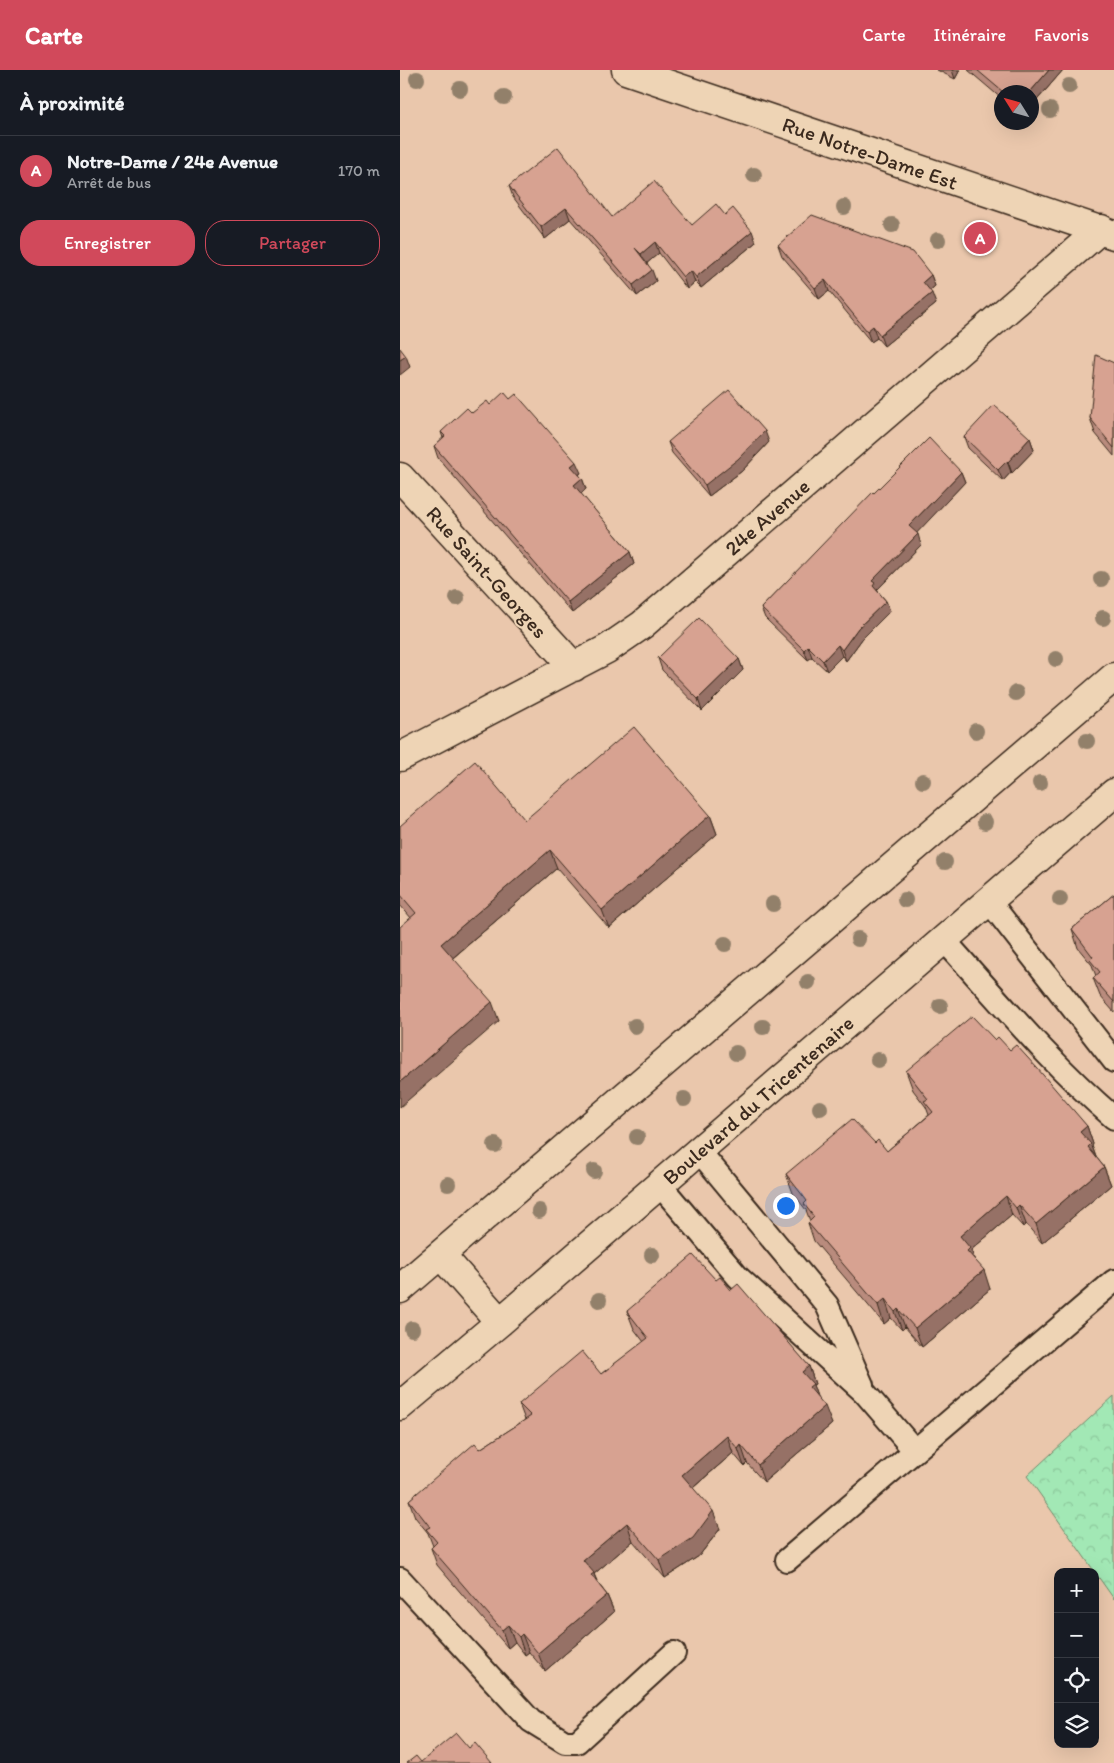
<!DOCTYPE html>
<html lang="fr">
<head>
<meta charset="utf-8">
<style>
	:root { --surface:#171b24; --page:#242831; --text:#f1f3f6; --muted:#9ea1a6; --line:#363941; --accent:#d1495b }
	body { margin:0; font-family:Itim,sans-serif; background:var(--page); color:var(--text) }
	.controls { position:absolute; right:15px; bottom:15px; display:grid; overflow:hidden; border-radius:10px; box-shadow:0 5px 20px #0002 }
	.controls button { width:45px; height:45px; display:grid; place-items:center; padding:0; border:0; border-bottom:1px solid var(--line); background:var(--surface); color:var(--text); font:25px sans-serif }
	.compass { position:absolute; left:594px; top:15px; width:45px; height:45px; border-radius:50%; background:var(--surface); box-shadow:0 5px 20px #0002; rotate:307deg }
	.you { position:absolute; left:385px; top:1135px; width:18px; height:18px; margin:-12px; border:4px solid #fff; border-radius:50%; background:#1a73e8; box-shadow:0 0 0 8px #1a73e833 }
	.badge { display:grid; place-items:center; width:32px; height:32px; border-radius:50%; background:var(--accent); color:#fff; font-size:16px; font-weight:700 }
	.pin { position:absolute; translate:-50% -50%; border:2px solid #fff; box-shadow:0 1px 5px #0006 }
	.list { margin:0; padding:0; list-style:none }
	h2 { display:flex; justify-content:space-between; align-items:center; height:65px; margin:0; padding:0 20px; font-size:21px }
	h2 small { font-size:16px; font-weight:400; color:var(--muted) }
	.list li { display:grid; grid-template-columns:32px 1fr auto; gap:15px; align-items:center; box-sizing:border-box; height:70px; padding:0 20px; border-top:1px solid var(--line) }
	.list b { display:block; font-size:19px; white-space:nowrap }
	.list p { margin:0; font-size:16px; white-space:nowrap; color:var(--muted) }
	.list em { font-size:16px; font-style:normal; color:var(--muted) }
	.actions { display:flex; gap:10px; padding:15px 20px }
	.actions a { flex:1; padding:11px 0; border:1px solid var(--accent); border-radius:20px; text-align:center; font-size:18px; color:var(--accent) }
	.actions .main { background:var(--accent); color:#fff }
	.icon { flex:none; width:28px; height:28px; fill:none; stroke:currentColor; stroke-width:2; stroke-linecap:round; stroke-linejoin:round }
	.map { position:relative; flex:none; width:714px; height:1693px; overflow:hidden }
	header { display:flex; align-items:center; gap:30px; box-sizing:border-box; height:70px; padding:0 25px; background:var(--accent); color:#fff }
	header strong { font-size:24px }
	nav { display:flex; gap:28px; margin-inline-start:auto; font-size:18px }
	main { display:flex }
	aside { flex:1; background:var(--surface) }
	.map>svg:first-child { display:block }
	.forest { fill:url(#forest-crowns); stroke:#6e896a }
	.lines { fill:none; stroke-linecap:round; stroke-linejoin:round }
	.lane-casing { stroke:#3b2a1e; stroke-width:26 }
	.street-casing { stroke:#3b2a1e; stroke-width:31 }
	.secondary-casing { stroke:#3b2a1e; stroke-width:31 }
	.lane { stroke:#eed4b5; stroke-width:22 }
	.street { stroke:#eed4b5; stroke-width:28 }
	.secondary { stroke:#eed4b5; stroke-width:28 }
	.tree { fill:#92806b }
	.wall { fill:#b98b7d; stroke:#3b2a1e }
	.shaded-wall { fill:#967166; stroke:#3b2a1e }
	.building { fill:#d7a291; stroke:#3b2a1e }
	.labels { text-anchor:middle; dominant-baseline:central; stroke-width:4; stroke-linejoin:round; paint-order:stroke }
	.street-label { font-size:21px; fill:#3b2a1e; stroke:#eed4b5 }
</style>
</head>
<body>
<header>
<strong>Carte</strong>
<nav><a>Carte</a><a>Itinéraire</a><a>Favoris</a></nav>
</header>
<main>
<aside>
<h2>À proximité<small></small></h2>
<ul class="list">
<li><span class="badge">A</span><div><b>Notre-Dame / 24e Avenue</b><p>Arrêt de bus</p></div><em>170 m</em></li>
</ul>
<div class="actions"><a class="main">Enregistrer</a><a>Partager</a></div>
</aside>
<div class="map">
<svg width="714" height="1693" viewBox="0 0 714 1693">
	<defs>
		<pattern id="forest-crowns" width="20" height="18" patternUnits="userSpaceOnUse" patternTransform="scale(1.25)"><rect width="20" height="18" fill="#a2e8b5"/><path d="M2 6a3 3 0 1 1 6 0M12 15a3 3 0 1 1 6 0" fill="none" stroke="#8cc79b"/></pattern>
	</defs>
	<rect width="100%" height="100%" fill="#eac7ac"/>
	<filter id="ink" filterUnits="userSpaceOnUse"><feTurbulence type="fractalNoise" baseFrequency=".02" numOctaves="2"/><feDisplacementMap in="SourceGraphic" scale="10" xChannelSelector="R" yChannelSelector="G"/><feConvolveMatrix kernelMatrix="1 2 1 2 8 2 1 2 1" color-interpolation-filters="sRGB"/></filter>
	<g filter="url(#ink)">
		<!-- forest -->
		<path class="forest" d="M714,1326V1529L627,1406Z"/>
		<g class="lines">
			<!-- lane casing -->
			<g class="lane-casing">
				<path id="lane" d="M589,831L714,991
					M544,870C599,931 651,994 714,1048
					M299,1081L427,1235L462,1315
					M260,1115L338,1207L465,1323L515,1381
					M387,1490L714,1211
					M0,1509L131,1651L165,1672H177L274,1583"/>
			</g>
			<!-- street casing -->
			<g class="street-casing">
				<path id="street" d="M0,407L174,597
					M0,687L207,579L242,555L701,159"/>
			</g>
			<!-- secondary casing -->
			<g class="secondary-casing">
				<path id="secondary" d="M226,0L714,165
					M41,1185L100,1252
					M0,1219L714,607
					M0,1336L100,1252L714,723"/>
			</g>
			<!-- lane -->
			<use href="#lane" class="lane"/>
			<!-- street -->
			<use href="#street" class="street"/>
			<!-- secondary -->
			<use href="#secondary" class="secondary"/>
		</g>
		<!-- trees -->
		<g class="tree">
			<circle cx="17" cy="9" r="8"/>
			<circle cx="669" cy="16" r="8"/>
			<circle cx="60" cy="19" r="8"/>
			<circle cx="104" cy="27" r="8"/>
			<circle cx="650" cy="40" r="8"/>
			<circle cx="354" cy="105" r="8"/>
			<circle cx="444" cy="137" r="8"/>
			<circle cx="492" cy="155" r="8"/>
			<circle cx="538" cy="170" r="8"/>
			<circle cx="701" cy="509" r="8"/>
			<circle cx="57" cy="528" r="8"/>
			<circle cx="703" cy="548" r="8"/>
			<circle cx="656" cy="589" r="8"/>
			<circle cx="616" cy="623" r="8"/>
			<circle cx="576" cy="661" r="8"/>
			<circle cx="687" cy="671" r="8"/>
			<circle cx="523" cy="711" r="8"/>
			<circle cx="640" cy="713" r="8"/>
			<circle cx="585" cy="752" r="8"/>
			<circle cx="545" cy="792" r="8"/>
			<circle cx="660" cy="829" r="8"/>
			<circle cx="505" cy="830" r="8"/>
			<circle cx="373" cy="834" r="8"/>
			<circle cx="458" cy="869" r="8"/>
			<circle cx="325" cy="874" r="8"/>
			<circle cx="408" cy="912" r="8"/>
			<circle cx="540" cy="936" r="8"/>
			<circle cx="235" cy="956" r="8"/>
			<circle cx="363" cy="957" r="8"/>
			<circle cx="336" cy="983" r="8"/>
			<circle cx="478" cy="990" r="8"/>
			<circle cx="284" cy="1029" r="8"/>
			<circle cx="420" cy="1038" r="8"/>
			<circle cx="237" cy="1067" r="8"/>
			<circle cx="95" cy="1075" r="8"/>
			<circle cx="194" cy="1101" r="8"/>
			<circle cx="48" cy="1114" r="8"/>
			<circle cx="139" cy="1141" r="8"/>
			<circle cx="252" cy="1185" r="8"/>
			<circle cx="199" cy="1230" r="8"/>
			<circle cx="12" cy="1259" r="8"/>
		</g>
		<!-- wall -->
		<path class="wall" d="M537,0H560L555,9Z
			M568,0H663L632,36V22H602V29Z
			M109,116L212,147L292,155L325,145L356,172L301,218L295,212L287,219L259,183L247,193L256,211L237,226L170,149L145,169L113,127Z
			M378,175L531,205L535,216L530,221L536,234L484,276L477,268L471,272L429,221L419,229L382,186Z
			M714,293V386L695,363L690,348Z
			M110,329L181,403L179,405L182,408L186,419L181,424L230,482L234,494L172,543L38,388L34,376L43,368L41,362L72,343L90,335Z
			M564,367L630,368L634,380L612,403L611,402L603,411L568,378Z
			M268,372H369L342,401L309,426L272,383Z
			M561,402L565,412L516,463L521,475L477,520L486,531L490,541L462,569L446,591L442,586L427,601L412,587L408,590L365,548L361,538L474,423Z
			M258,588L339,589L343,600L302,641L262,600Z
			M310,745L317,764L209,858L157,798L53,888L99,951L0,835V756L125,750Z
			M714,824V942L700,926L693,908L696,906L692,895L678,878L672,859Z
			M595,970L610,980L687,1056L693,1074L692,1076L696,1087L704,1097L711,1115L642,1173L626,1154L623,1157L612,1145L571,1180L574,1190L590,1219L522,1277L505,1257L502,1260L491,1248L484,1254L414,1171L408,1153L410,1151L406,1140L393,1123L386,1104L475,1073L487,1081L529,1045L526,1037L513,1020L506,1001Z
			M316,1210L331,1220L409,1296L415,1314L413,1315L417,1327L432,1354L364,1412L347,1393L344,1396L333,1383L293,1418L320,1459L299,1486L265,1508L233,1471L194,1504L198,1513L207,1525L214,1542L145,1601L129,1582L125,1585L115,1572L108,1578L37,1495L31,1478L33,1476L28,1463L15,1447L9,1430L80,1379L125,1350L119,1334L201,1304L244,1272L234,1259L227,1241Z"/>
		<!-- shaded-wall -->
		<path class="shaded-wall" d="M552,0H560L555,9Z
			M649,0H663L632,36V22H630Z
			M166,138L170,149L145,169L141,157Z
			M352,161L356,172L301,218L296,207Z
			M255,172L259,183L245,195L241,184Z
			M252,200L256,211L237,226L233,215Z
			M291,201L295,212L287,219L283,207Z
			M531,205L535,216L527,223L523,212Z
			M425,210L429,221L419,229L415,218Z
			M532,223L536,234L484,276L480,265Z
			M473,256L477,268L471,272L467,261Z
			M6,286L10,297L0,305V290Z
			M365,361L369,372L342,401L309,426L305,415Z
			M630,368L634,380L612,403L608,392Z
			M607,391L611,402L603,411L598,400Z
			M176,392L181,403L175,407L171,396Z
			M561,402L565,412L513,467L509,456Z
			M182,408L186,419L178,426L174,415Z
			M518,464L521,475L477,520L479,524L473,516L472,511Z
			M230,482L234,494L172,543L168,532Z
			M486,531L490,541L462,569L446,591L442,580L458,558Z
			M438,575L442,586L427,601L423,591Z
			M408,576L412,587L408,590L404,580Z
			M339,589L343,600L302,641L298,629Z
			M310,745L317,764L209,858L202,840Z
			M150,780L157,798L48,892L41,874Z
			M92,932L99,951L0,1037V1012Z
			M687,1056L693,1074L692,1076L698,1093L688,1079L680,1062Z
			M704,1097L711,1115L642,1173L636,1154Z
			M606,1126L612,1145L571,1180L577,1196L574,1200L560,1166Z
			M619,1135L626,1154L623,1157L616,1138Z
			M584,1200L590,1219L522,1277L515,1258Z
			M485,1229L491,1248L484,1254L478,1235Z
			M498,1239L505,1257L502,1260L495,1242Z
			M409,1296L415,1314L413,1315L419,1332L415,1335L402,1302Z
			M425,1336L432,1354L364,1412L358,1395Z
			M327,1366L333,1383L288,1422L282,1405Z
			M341,1375L347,1393L344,1396L338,1379Z
			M313,1441L320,1459L299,1486L265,1508L259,1490Z
			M227,1453L233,1471L194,1504L200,1521L197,1523L183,1490Z
			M207,1525L214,1542L145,1601L138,1583Z
			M108,1555L115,1572L108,1578L102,1560Z
			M122,1564L129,1582L125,1585L119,1567Z"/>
		<!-- building -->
		<path class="building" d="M577,0H649L630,22H603Z
			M158,77L212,147L254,111L292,155L316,134L325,145L333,138L352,161L296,207L291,201L283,207L255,172L241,184L235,178L252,200L233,215L166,138L141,157L109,116Z
			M412,145L513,182L531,205L523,212L532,223L480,265L473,256L467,261L425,210L415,218L378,175Z
			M0,278L6,286L0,290Z
			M696,285L714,293V378L690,348Z
			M329,320L365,361L338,389L305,415L268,372Z
			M104,322L110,329L116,324L176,392L171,396L182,408L174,415L230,482L168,532L34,376L45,366L41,362L67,338L72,343L87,331L90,335Z
			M594,335L630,368L608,392L607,391L598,400L564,367Z
			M529,368L561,402L509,456L518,464L472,511L475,513L473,516L486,531L458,558L442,580L438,575L423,591L408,576L404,580L361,538L473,422L474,423Z
			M299,548L339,589L298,629L258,588Z
			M234,657L310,745L202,840L150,780L41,874L92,932L0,1012V857L16,843L0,824V756L75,691L125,750Z
			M714,824V932L693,908L700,902L690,890L693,887L672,859Z
			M572,946L595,970L598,967L610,980L616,975L637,998L687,1056L680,1062L691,1074L688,1077L704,1097L636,1154L619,1135L616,1138L606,1126L560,1166L570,1178L567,1181L584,1200L515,1258L498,1239L495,1242L485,1229L478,1235L408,1153L414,1147L404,1134L407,1131L386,1104L452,1049L475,1073L478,1070L487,1081L533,1042L524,1031L528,1029L506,1001Z
			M293,1185L316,1210L320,1207L331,1220L338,1214L409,1296L402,1302L413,1314L409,1317L425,1336L358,1395L341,1375L338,1379L327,1366L282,1405L313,1441L293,1468L259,1490L227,1453L183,1490L194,1503L191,1505L207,1525L138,1583L122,1564L119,1567L108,1555L102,1560L31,1478L37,1472L26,1459L30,1457L9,1430L75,1373L80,1379L131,1346L119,1334L182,1281L201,1304L248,1268L227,1241Z
			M56,1663L69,1678L75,1673L92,1693H7L16,1686L21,1692Z"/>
	</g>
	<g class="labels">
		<!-- street labels -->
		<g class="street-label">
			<text transform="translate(470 83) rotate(19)">Rue Notre-Dame Est</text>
			<text transform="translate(367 447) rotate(-41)">24e Avenue</text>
			<text transform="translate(87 502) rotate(48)">Rue Saint-Georges</text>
			<text transform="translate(358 1030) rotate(-41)">Boulevard du Tricentenaire</text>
		</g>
	</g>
</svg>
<div class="controls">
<button>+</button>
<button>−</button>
<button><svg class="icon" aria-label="locate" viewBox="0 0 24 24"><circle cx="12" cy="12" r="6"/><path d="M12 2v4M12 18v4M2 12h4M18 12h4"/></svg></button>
<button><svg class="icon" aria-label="layers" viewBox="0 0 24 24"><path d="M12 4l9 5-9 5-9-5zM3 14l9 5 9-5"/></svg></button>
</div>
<svg class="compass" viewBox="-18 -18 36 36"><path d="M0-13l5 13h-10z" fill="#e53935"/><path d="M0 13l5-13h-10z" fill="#9ea1a6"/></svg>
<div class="you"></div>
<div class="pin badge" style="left:580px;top:168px">A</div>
</div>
</main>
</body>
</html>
